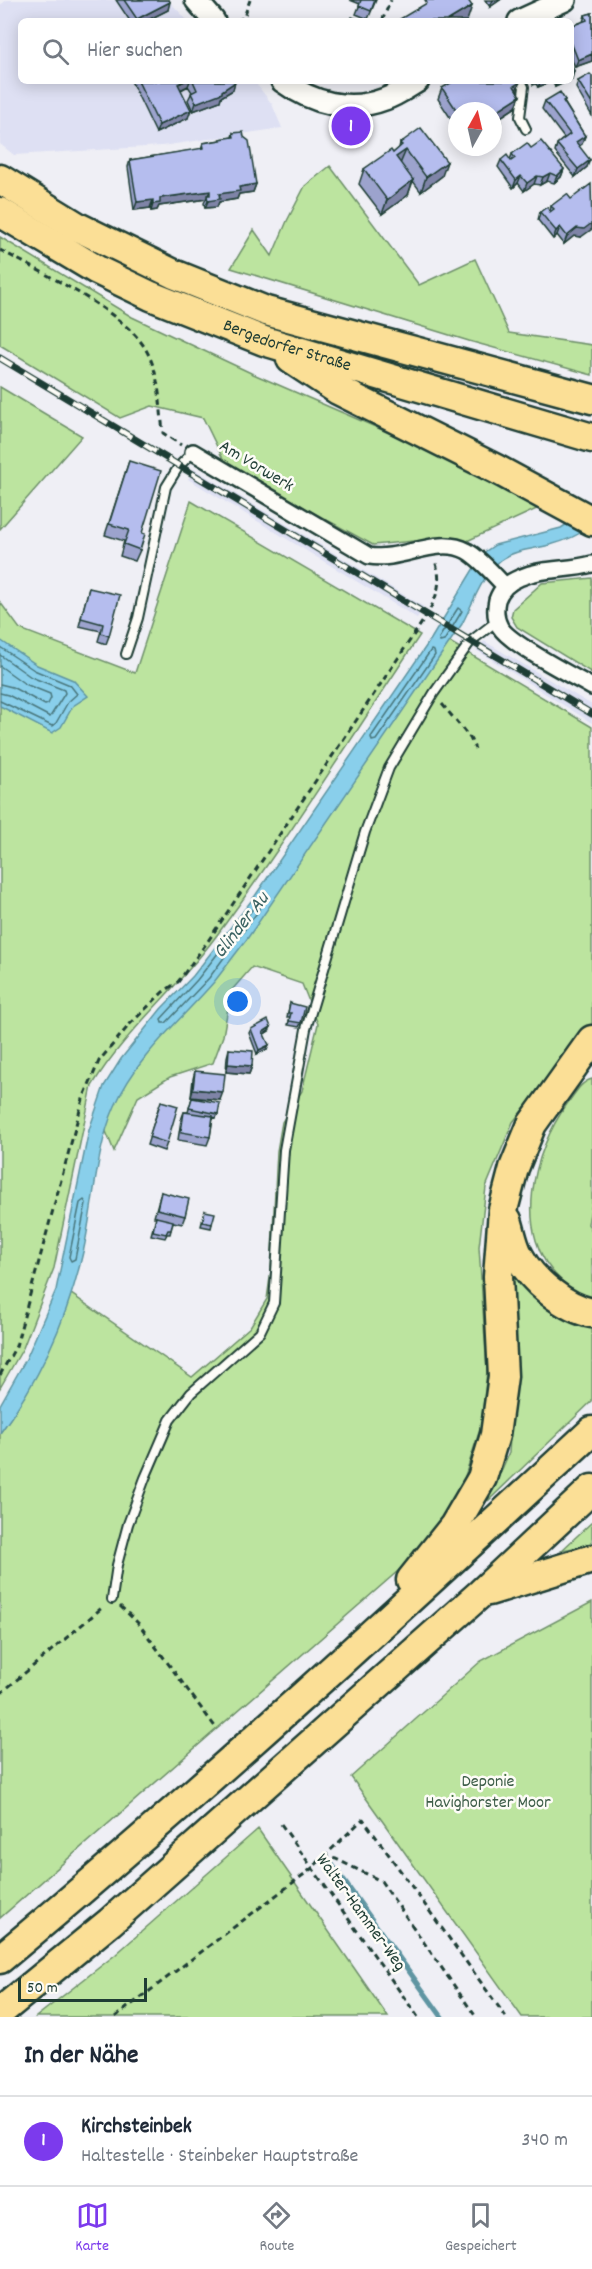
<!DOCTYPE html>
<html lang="de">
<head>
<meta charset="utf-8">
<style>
	:root { --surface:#fff; --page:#f2f2f3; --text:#1f2937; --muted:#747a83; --line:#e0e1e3; --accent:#7c3aed }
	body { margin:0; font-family:Dekko,sans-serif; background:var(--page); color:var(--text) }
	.compass { position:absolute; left:448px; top:102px; width:54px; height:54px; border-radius:50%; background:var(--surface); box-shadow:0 3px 15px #0003; rotate:8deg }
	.scale { position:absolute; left:18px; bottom:15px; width:129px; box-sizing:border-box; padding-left:6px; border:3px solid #1f3d34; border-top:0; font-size:16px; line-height:21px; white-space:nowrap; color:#1f3d34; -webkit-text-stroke:4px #fdfcf7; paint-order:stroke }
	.you { position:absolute; left:238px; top:1002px; width:21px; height:21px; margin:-15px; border:4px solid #fff; border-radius:50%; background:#1a73e8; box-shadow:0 0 0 9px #1a73e833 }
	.badge { display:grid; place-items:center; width:39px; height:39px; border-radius:50%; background:var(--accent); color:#fff; font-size:20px; font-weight:700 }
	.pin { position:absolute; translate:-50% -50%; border:3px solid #fff; box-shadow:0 2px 6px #0006 }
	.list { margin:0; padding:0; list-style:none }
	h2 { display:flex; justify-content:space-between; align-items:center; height:78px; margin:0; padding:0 24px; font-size:26px }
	h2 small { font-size:20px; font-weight:400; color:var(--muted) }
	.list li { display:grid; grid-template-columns:39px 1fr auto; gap:18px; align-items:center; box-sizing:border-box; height:90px; padding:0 24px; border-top:2px solid var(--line) }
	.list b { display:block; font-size:22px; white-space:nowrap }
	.list p { margin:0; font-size:20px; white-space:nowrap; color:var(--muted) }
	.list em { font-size:20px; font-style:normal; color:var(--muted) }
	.icon { flex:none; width:33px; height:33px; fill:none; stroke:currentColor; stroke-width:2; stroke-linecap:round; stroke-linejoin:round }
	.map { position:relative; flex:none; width:592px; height:2017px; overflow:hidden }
	.search { position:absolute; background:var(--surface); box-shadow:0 3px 15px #0003; left:18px; right:18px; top:18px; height:66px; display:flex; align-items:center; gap:15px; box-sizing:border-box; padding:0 21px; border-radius:9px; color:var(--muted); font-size:22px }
	.sheet { height:168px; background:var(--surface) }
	nav { display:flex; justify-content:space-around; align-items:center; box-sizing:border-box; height:84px; border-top:2px solid var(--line); background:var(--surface); font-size:16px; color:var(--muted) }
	nav a { display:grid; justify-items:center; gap:3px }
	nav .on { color:var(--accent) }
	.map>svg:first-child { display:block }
	.built { fill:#dee0f3 }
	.green { fill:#bce49f; stroke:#6e906a; stroke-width:1.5 }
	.water { fill:#89cfeb; stroke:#5f95a2; stroke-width:1.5 }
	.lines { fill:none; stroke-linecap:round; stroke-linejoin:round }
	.shore { stroke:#49777d; stroke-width:1.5 }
	.stream { stroke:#5f95a2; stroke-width:5 }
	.lane-casing { stroke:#1f3d34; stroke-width:12 }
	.street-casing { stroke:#1f3d34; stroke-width:20 }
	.secondary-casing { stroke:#1f3d34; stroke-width:26 }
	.highway-casing { stroke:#1f3d34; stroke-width:33 }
	.path { stroke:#1f3d34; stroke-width:3; stroke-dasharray:6 4.5; stroke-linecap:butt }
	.lane { stroke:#fdfcf7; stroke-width:8 }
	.street { stroke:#fdfcf7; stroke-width:15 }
	.secondary { stroke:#fdfcf7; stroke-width:21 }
	.highway { stroke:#fbdf96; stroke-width:28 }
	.rail-casing { stroke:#1f3d34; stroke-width:7 }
	.rail { stroke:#fdfcf7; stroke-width:4.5; stroke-dasharray:14; stroke-linecap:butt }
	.wall { fill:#9ca3cd; stroke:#1f3d34; stroke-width:1.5 }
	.shaded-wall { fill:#7f84a7; stroke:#1f3d34; stroke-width:1.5 }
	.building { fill:#b5bdee; stroke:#1f3d34; stroke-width:1.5 }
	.labels { text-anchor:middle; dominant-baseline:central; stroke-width:5; stroke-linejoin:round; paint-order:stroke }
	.street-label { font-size:18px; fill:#1f3d34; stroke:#fdfcf7 }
	.park-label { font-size:18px; fill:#3e5e49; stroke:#fdfcf7 }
	.water-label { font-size:20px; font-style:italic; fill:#3a6262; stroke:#fdfcf7 }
</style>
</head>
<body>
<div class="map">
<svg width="592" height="2017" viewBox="0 0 592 2017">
	<rect width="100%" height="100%" fill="#efeff5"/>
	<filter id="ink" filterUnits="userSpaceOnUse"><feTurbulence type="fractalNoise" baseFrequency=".0167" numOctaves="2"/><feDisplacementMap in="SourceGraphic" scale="12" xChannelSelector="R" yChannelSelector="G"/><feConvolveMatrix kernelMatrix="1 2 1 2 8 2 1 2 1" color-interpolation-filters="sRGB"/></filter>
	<g filter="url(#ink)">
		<!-- built -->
		<path class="built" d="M7,0H168L188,21H21V81H254L272,104L282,128L162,146L14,155L0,144V5Z
			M194,469L424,607L417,618L188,479Z
			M484,641L592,705V723L476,650Z"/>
		<!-- green -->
		<path class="green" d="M330,166L419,285L475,259L509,333L592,345V375L469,341L231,268L254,230L272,256L287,221L305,186Z
			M0,237L132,317L251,373L417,445L541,507L467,541L424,540L373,545L226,465L203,418L152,406L120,418L0,345Z
			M0,387L82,436L0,529Z
			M191,501L420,635C352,737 287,841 214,939C176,990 125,1031 92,1086L54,1268L23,1348L0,1388V602L20,629L135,673Z
			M592,578V673L517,627L511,617L513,609L542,583Z
			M448,641L592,727V1023L513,1122L486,1187L479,1247L487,1371L481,1426L458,1498L406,1564L0,1918V1433C31,1391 53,1343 71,1294L192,1377L250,1327L267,1299L271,1270L277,1151L282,1122L302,1091L318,1024L302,984L252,967L231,991L223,1036L213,1063L170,1077L138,1097L114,1151L105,1129L118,1083L193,999Z
			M592,1079V1203L588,1224L592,1231V1298C577,1295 573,1290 561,1280C511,1236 533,1151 567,1104C575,1094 580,1082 592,1079Z
			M508,1260L532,1295L568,1320L592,1327V1401L488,1501L509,1453L512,1407Z
			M592,1522V1545L562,1550Z
			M592,1602V2017H522L351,1777L481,1661Z
			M258,1829L388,2017H36L115,1955Z"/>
		<!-- water -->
		<path class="water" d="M592,508V526C579,535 565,541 550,545C534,549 514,550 501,560C482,575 473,603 462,624L247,939C236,953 225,968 214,982C179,1022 137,1056 115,1106C96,1148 94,1203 84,1248C69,1314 41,1378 0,1433V1405L26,1359L56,1290L89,1130L104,1086L121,1059L161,1009L193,976L255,896L431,639L483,553L495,545L561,528Z
			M0,640L37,665L73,680L88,696L73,706L61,727L52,733L0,706Z"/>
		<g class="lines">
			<!-- shore -->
			<path class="shore" d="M458,608L462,611L444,641L440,642L439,638Z
				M0,647L34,670L70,685L77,694L68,702L56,723L52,726L0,701
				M431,650L434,651L435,655L376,740L372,741L371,737Z
				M0,655L31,677L64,690L65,693L50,717L8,695L0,693
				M0,666L25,684L50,694L51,698L48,704L45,705L12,687L0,684
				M255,906H259V910L209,978L166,1023H162L161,1019L197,980Z
				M84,1200L86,1203L75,1259L71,1261L69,1257L80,1203Z"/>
			<!-- stream -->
			<path class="stream" d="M331,1863L442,2017"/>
			<!-- lane casing -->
			<g class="lane-casing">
				<path id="lane" d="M521,81L524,87L520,117L526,129
					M126,654L138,618L166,487L179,466L193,452
					M112,1599L117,1565L128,1524L145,1478L170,1420L191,1393L260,1332L274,1303L284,1150L306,1029L365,832L389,768L434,693L471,641L497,621"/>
			</g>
			<!-- street casing -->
			<g class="street-casing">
				<path id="street" d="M193,452L369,556C401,562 437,535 467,551C481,559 494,575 505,586
					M592,564C568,571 543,567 519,578C509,582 501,589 497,600C495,609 495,618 500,627C510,644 571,675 592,687"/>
			</g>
			<!-- secondary casing -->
			<g class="secondary-casing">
				<path id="secondary" d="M196,0L214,21
					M519,21L565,0
					M282,81C312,103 349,113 385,99C397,95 408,87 418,81"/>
			</g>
			<!-- highway casing -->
			<g class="highway-casing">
				<g id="highway">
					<path d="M0,179L78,227L174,274L266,311L592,399"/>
					<path id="s1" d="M0,212L97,270L151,296L264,341L592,438"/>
					<path d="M291,359L338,390L496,469L592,521"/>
					<path d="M507,1220C511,1232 513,1246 519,1256C532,1281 565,1308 592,1313"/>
					<path d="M411,1580L454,1526L482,1478L495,1435L503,1376L498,1277L503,1210L514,1168L532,1124L592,1040"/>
					<path d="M489,1591L592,1559"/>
					<path d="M0,1959C203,1790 398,1611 592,1431"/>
					<path d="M0,2012L110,1922L481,1593L592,1489"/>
				</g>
			</g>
			<!-- path -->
			<path class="path" d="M237,21L244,17L250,0
				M382,21L391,0
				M0,250C39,271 123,311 145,348C160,373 160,405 163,433L181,445
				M442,704L470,738L475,749
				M0,1375L16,1346L83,1099L99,1061L130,1024L163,992L178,982L208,941L427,615C437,596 443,582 435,561
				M120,1606L138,1623L216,1728
				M0,1694L104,1606
				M281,1824L418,2017
				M323,1856L336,1859L381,1881L476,2017
				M115,2017L311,1869L363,1819L506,2017"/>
			<!-- lane -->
			<use href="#lane" class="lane"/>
			<!-- street -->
			<use href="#street" class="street"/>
			<!-- secondary -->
			<use href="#secondary" class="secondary"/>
			<!-- highway -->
			<use href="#highway" class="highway"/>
			<!-- rail casing -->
			<g class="rail-casing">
				<path id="rail" d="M0,358L592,714"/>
			</g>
			<!-- rail -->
			<use href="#rail" class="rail"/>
		</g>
		<!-- wall -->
		<path class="wall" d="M116,0H169L168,10L146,21H130Z
			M350,0H376L368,19L356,14L360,4Z
			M485,0H500L490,7Z
			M592,13V61L575,67L571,57V26L583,22L585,15Z
			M592,76V116L576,88L578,81Z
			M131,81H235L233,90L221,97L220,101L193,111L188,100L192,92L188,86L181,90L188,118L156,133Z
			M532,81H547L546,84L538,87L536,84L533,85Z
			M552,81H568L555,87Z
			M442,88L517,90L516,107L499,118L497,132L493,135V111H457V128L438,99Z
			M565,100L564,102L585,136L582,144L579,146L587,167L575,177L555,152L557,144L564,138L542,109L545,101Z
			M233,133L256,184L253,192L239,194L237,199L219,202L217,207L205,208L204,203L206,199L159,206L157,210L151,211L150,208L134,210L128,167L130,160L201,149L203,143L220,140V139L232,137Z
			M400,143L442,176L421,192L413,181L408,195L382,214L359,184L364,169L393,153L399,148Z
			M531,148L564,169L561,177L554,183L547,181L540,185L534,184L524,191L518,183L513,188L498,167L501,160H510L512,154Z
			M571,199L581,237L574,236L564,244L557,235L553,239L538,220L540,212L550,211L551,206Z
			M129,461L142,533L140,550L135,561L120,556L124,541L105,535Z
			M89,588L109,636L106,644L98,641L101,631L79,626Z
			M290,1003L301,1023L299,1027L288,1025L290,1017H287Z
			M251,1029L269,1031L264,1034L267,1049L257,1054L249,1033Z
			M229,1049L252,1066L249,1074L226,1072L227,1057Z
			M195,1071L220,1100L191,1097L193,1079Z
			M192,1098L218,1114L216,1118L213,1117L210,1137L207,1145L178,1140L181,1120L184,1112H188Z
			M158,1109L167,1143L164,1151L147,1145Z
			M161,1192L185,1216L182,1224L173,1222L170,1234H167L165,1238L151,1235L156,1217H154Z
			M205,1211L212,1224L211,1228L201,1226Z"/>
		<!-- shaded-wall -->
		<path class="shaded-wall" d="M493,0H500L490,7Z
			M170,2L168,10L146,21H136L137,19Z
			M472,6L467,21H447Z
			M592,54V61L575,67L578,60Z
			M574,71L572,79H571V73Z
			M185,81H190L188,86L176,92L178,84Z
			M541,81H547L546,84L538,87Z
			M557,81H568L555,87Z
			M235,82L233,90L221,97L220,101L193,111L196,103L222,91Z
			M520,82L515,93L514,86Z
			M520,96L516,107L493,122L495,112Z
			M191,110L188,118L156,133L159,125Z
			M501,121L497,132L493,135V126Z
			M585,136L582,144L573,150L576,142Z
			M406,150L400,164L396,157Z
			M590,160L587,167L575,177L578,169Z
			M447,162L442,176L421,192L426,177Z
			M564,169L561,177L554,183L557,176Z
			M550,173L547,181L540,185L543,177Z
			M521,176L518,183L513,188L516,180Z
			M537,176L534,184L524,191L527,183Z
			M413,180L408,195L382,214L387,200Z
			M256,184L253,192L239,194L237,199L219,202L217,207L205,208L208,201L219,194L239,187Z
			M210,191L206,199L159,206L157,210L151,211L153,204L160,198Z
			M153,200L150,208L134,210L137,202Z
			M592,223V229L581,237L574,236L564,244L567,236L577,228Z
			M560,227L557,235L553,239L556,231Z
			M271,1027L269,1031L261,1036L263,1032Z
			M269,1045L267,1049L257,1054L259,1050Z
			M228,1064L252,1066L249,1074L226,1072Z
			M193,1089L223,1092L220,1100L191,1097Z"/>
		<!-- building -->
		<path class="building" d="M124,0H169L170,2L137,19Z
			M361,0H375L371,11L359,6Z
			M425,0H468L472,6L447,21H401L400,19L427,3Z
			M592,13V54L578,60L571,42V26L587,20L585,15Z
			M352,17L362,21H351Z
			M571,64L574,71L571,73Z
			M590,74L592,76V104L578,81Z
			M138,81H185L178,84L191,110L159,125Z
			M193,81H235V82L222,91V93L196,103L191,93L197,90Z
			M454,81H519L520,82L514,86L520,96L495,112L501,121L493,126V111H457L442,88Z
			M560,92L565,100L563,101L585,136L576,142L590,160L578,169L557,144L570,134L545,101Z
			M421,128L447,162L426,177L406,150L396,157L413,180L387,200L364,169L391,150L393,153L402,145L400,143Z
			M243,132L244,137L249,141L256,184L239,187L240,191L219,194L220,199L208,201L207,195H210V191L160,198V203L153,204V200L137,202L130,160L204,148L203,143L221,140L220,139L234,137L233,133Z
			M541,141L564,169L557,176L550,173L543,177L537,176L527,183L521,176L516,180L501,160L507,155L511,161L515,158L512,154L527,143L531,148Z
			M591,184L592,223L584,229L577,228L567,236L560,227L556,231L540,212L547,207L550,212L554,209L551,206L567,194L571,199Z
			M129,461L161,471L142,533L145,534L140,550L124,544L129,530L109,524Z
			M89,588L120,595L109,636L101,633L103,624L81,618Z
			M290,1003L305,1007L301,1023L289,1021L291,1013H288Z
			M268,1020L271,1027L263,1032L269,1045L259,1050L251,1029Z
			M229,1049L253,1051L252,1066L228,1064Z
			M195,1071L225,1074L223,1092L193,1089Z
			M192,1098L220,1103L218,1114L189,1108Z
			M161,1101L178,1106L167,1143L149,1137Z
			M184,1112L213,1116L210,1137L181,1132Z
			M161,1192L189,1199L185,1216L157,1209Z
			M205,1211L215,1213L212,1224L202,1222Z
			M156,1217L173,1221L171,1230H168L166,1234L153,1231Z"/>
	</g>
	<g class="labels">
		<!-- street labels -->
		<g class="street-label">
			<text stroke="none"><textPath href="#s1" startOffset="318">Bergedorfer Straße</textPath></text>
			<text transform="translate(256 467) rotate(31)">Am Vorwerk</text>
			<text transform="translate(360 1913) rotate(54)">Walter-Hammer-Weg</text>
		</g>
		<!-- park labels -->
		<g class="park-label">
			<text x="488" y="1782">Deponie<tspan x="488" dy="21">Havighorster Moor</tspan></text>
		</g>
		<!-- water labels -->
		<g class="water-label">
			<text transform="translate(242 926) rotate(-52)">Glinder Au</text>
		</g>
	</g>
</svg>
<svg class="compass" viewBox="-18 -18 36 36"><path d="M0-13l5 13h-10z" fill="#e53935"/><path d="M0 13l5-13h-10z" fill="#747a83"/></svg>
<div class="scale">50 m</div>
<div class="you"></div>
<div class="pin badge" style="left:351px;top:126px">1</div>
<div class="search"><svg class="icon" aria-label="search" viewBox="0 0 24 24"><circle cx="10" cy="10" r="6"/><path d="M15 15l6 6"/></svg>Hier suchen</div>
</div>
<section class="sheet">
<h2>In der Nähe<small></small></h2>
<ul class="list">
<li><span class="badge">1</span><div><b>Kirchsteinbek</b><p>Haltestelle · Steinbeker Hauptstraße</p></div><em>340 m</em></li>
</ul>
</section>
<nav>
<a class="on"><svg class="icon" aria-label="map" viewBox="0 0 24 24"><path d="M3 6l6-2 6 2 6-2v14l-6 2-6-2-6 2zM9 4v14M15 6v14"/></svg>Karte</a>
<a><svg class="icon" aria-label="directions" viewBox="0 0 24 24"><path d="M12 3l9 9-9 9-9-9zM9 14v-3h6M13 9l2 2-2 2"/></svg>Route</a>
<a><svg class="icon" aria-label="saved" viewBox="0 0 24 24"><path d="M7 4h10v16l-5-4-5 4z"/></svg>Gespeichert</a>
</nav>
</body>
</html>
